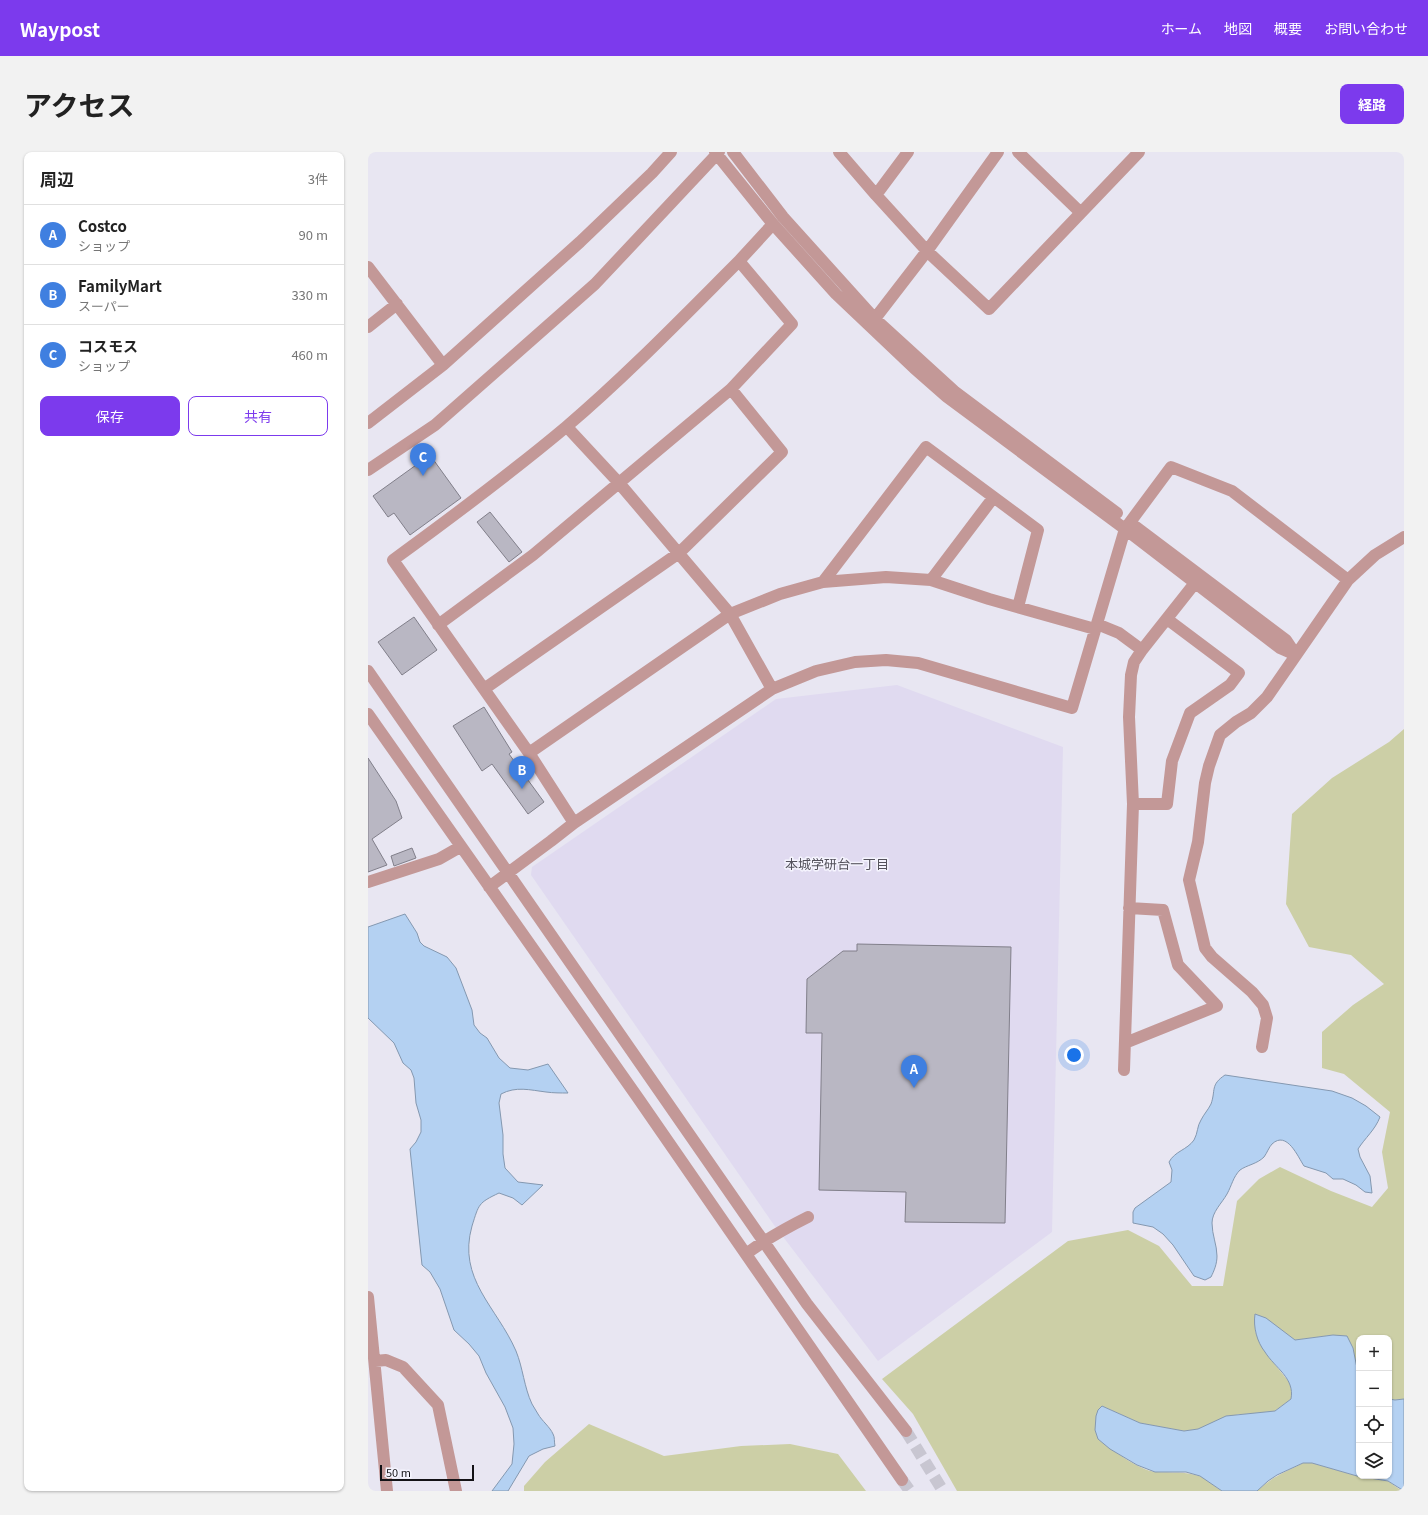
<!DOCTYPE html>
<html lang="ja">
<head>
<meta charset="utf-8">
<style>
	:root { --surface:#fff; --page:#f2f2f2; --text:#222; --muted:#767676; --line:#e0e0e0; --accent:#7c3aed }
	body { margin:0; font-family:Georgia,"Noto Sans JP",serif; background:var(--page); color:var(--text) }
	.controls { position:absolute; right:12px; bottom:12px; display:grid; overflow:hidden; border-radius:8px; box-shadow:0 1px 3px #0004 }
	.controls button { width:36px; height:36px; display:grid; place-items:center; padding:0; border:0; border-bottom:1px solid var(--line); background:var(--surface); color:var(--text); font:20px sans-serif }
	.scale { position:absolute; left:12px; bottom:10px; width:94px; box-sizing:border-box; padding-left:4px; border:2px solid #131216; border-top:0; font-size:11px; line-height:14px; white-space:nowrap; color:#131216; -webkit-text-stroke:3px #f5f4fe; paint-order:stroke }
	.you { position:absolute; left:706px; top:903px; width:14px; height:14px; margin:-10px; border:3px solid #fff; border-radius:50%; background:#1a73e8; box-shadow:0 0 0 6px #1a73e833 }
	.badge { display:grid; place-items:center; width:26px; height:26px; border-radius:50%; background:var(--accent); color:#fff; font-size:13px; font-weight:700 }
	.pin { position:absolute; translate:-50% -33px; filter:drop-shadow(0 1px 2px #0008) }
	.pin::after { content:''; position:absolute; top:21px; width:14px; height:12px; background:inherit; clip-path:polygon(0 0,100% 0,50% 100%) }
	.list { margin:0; padding:0; list-style:none }
	h2 { display:flex; justify-content:space-between; align-items:center; height:52px; margin:0; padding:0 16px; font-size:17px }
	h2 small { font-size:13px; font-weight:400; color:var(--muted) }
	.list li { display:grid; grid-template-columns:26px 1fr auto; gap:12px; align-items:center; box-sizing:border-box; height:60px; padding:0 16px; border-top:1px solid var(--line) }
	.list b { display:block; font-size:15px; white-space:nowrap }
	.list p { margin:0; font-size:13px; white-space:nowrap; color:var(--muted) }
	.list em { font-size:13px; font-style:normal; color:var(--muted) }
	.actions { display:flex; gap:8px; padding:12px 16px }
	.actions a { flex:1; padding:9px 0; border:1px solid var(--accent); border-radius:8px; text-align:center; font-size:14px; color:var(--accent) }
	.actions .main { background:var(--accent); color:#fff }
	.icon { flex:none; width:22px; height:22px; fill:none; stroke:currentColor; stroke-width:2; stroke-linecap:round; stroke-linejoin:round }
	.map { position:relative; flex:none; width:1036px; height:1339px; overflow:hidden; border-radius:8px }
	header { display:flex; align-items:center; gap:24px; box-sizing:border-box; height:56px; padding:0 20px; background:var(--accent); color:#fff }
	header strong { font-size:19px }
	nav { display:flex; gap:22px; margin-inline-start:auto; font-size:14px }
	.intro { display:flex; align-items:center; justify-content:space-between; box-sizing:border-box; height:96px; padding:0 24px }
	h1 { margin:0; font-size:28px }
	.button { padding:10px 18px; border-radius:8px; background:var(--accent); color:#fff; font-size:14px; font-weight:700 }
	main { display:flex; gap:24px; padding:0 24px }
	aside { flex:1; background:var(--surface); border-radius:8px; box-shadow:0 1px 3px #0004 }
	.map>svg:first-child { display:block }
	.commercial { fill:#e0daf0 }
	.green { fill:#cccfa6 }
	.water { fill:#b4d1f2; stroke:#8498b0 }
	.building { fill:#b9b7c3; stroke:#817f8a }
	.lines { fill:none; stroke-linecap:round; stroke-linejoin:round }
	.minor-tunnel { stroke:#c8c6d1; stroke-width:12; stroke-dasharray:12 6; stroke-linecap:butt }
	.minor { stroke:#c39897; stroke-width:12 }
	.labels { text-anchor:middle; dominant-baseline:central; stroke-width:3; stroke-linejoin:round; paint-order:stroke }
	.neighbourhood-label { font-size:13px; fill:#54525c; stroke:#f5f4fe }
</style>
</head>
<body>
<header>
<strong>Waypost</strong>
<nav><a>ホーム</a><a>地図</a><a>概要</a><a>お問い合わせ</a></nav>
</header>
<div class="intro"><h1>アクセス</h1><a class="button">経路</a></div>
<main>
<aside>
<h2>周辺<small>3件</small></h2>
<ul class="list">
<li><span class="badge" style="background:#3f7fe0">A</span><div><b>Costco</b><p>ショップ</p></div><em>90 m</em></li>
<li><span class="badge" style="background:#3f7fe0">B</span><div><b>FamilyMart</b><p>スーパー</p></div><em>330 m</em></li>
<li><span class="badge" style="background:#3f7fe0">C</span><div><b>コスモス</b><p>ショップ</p></div><em>460 m</em></li>
</ul>
<div class="actions"><a class="main">保存</a><a>共有</a></div>
</aside>
<div class="map">
<svg width="1036" height="1339" viewBox="0 0 1036 1339">
	<rect width="100%" height="100%" fill="#e8e6f2"/>
	<!-- commercial -->
	<path class="commercial" d="M529,533L695,595L684,1080L510,1209L406,1073L163,723L164,715L408,547Z"/>
	<!-- green -->
	<path class="green" d="M1036,577V1247L1027,1248L1021,1247V1186H991V1226L990,1215L965,1183L927,1188L887,1162V1179L897,1200L921,1230L925,1238L923,1247L907,1259L890,1262H871L830,1277L816,1279L772,1271L734,1254L730,1287C743,1297 772,1319 788,1320C803,1321 816,1319 831,1324C839,1326 846,1335 854,1339H589L545,1262L514,1227L700,1089L760,1078L791,1094L824,1134H855L869,1049L891,1027L912,1015L963,1039L1004,1055L1020,1036L1014,1000L1022,960L976,922L954,916V880L985,853L1016,832L983,803L941,795L918,752L924,662L964,626L1021,590Z
		M221,1272L296,1304L373,1294L422,1292L470,1302L498,1339H156V1334L177,1310Z
		M935,1311H944L989,1324L1020,1329L1034,1339H889C905,1324 916,1321 935,1311Z"/>
	<!-- water -->
	<path class="water" d="M37,762L49,781L52,790L56,794L79,805L88,816L104,858L106,873L112,881L119,886L131,906L142,916L160,918L180,912L200,941C193,941 185,941 178,940C162,938 148,934 133,942L131,951L135,983V1002L137,1016L150,1030L175,1033L154,1053L145,1046L131,1041C110,1051 111,1052 104,1074C89,1127 129,1155 148,1199C155,1216 156,1235 164,1252C166,1255 168,1259 170,1262C174,1269 182,1275 185,1282C187,1285 186,1290 187,1294L175,1297L161,1304L140,1339H124L144,1312L146,1292L145,1276L137,1255L118,1221L111,1204L101,1192L86,1178L72,1137L62,1120L54,1113L42,997L48,990L53,980V968L48,951L46,926L43,918L35,911L26,891L0,866V775Z
		M857,923L964,939L984,946L998,954L1012,965C1007,978 997,986 990,997L992,1005L1002,1024L1004,1041L997,1040L988,1033L975,1027H965L958,1021L936,1014C930,1005 919,978 904,992C901,995 899,1001 896,1005C889,1012 879,1013 872,1018C865,1025 864,1033 859,1042C854,1051 844,1060 844,1071C844,1083 849,1093 849,1104C849,1112 846,1119 843,1125L837,1128L826,1124L805,1093L795,1082L785,1075L765,1071V1060L767,1056L803,1030L804,1018L801,1010C807,999 819,998 826,988C830,981 829,974 833,968C836,962 840,958 843,952C848,938 842,933 857,923Z
		M887,1162L898,1166L927,1188L965,1183L979,1184L985,1196L991,1226V1324H1021V1247L1027,1248L1036,1247V1339L1020,1329L989,1324L944,1311H935L909,1323L900,1329L889,1339H854L832,1324L818,1320H787L769,1313L742,1297L730,1287L727,1278L728,1264L730,1258L734,1254L772,1271L816,1279L830,1277L858,1264L907,1259L923,1247C927,1226 907,1216 897,1200C889,1190 885,1175 887,1162Z"/>
	<!-- building -->
	<path class="building" d="M62,303L93,346L42,383L26,361L20,365L5,344Z
		M122,360L154,400L141,410L109,370Z
		M46,465L69,498L34,523L10,490Z
		M116,555L144,600L141,602L176,650L160,662L124,612L114,619L85,574Z
		M0,606L28,649L34,666L4,687L19,713L0,720Z
		M44,696L48,706L26,714L23,704Z
		M489,792L643,795L637,1071L537,1070L538,1040L451,1038L454,881H438L439,827L475,799H489Z"/>
	<g class="lines">
		<!-- minor-tunnel -->
		<path class="minor-tunnel" d="M538,1279L575,1339
			M534,1328L542,1339"/>
		<!-- minor -->
		<path class="minor" d="M347,0L405,72L468,142L546,216L579,245L757,377L912,496L928,503
			M365,0L415,65L507,167L586,239L749,361
			M471,0L508,43L559,99L621,157L771,0
			M650,0L712,60
			M508,43L540,0
			M371,109L405,72
			M0,115L75,213
			M502,173L559,99L630,0
			M0,175L29,152
			M0,271L75,213L212,90L284,21L303,0
			M199,275L251,331L362,462L404,537
			M0,318L67,273L227,132L351,0
			M768,375L918,488L928,503
			M563,428L625,346
			M455,430L558,295L670,378L650,455
			M729,472L751,481L774,498
			M70,473L165,403L363,237L424,172L371,109C315,165 259,223 198,275C142,322 84,365 25,408L161,601L206,671
			M0,519L439,1152L538,1279
			M116,537L311,401L414,300L363,237
			M0,562L270,946L534,1328
			M161,601L362,462L412,442L455,430L518,425L563,428L621,447L727,477
			M765,652H799L804,609L822,561L862,533L871,521L799,467
			M0,730L71,707L92,695
			M121,735L183,689L206,671L404,537L448,519L487,510L518,508L550,511L704,556L757,377L803,315L864,339L980,428
			M757,891L849,854L810,813L795,758L761,756
			M894,895L899,866L895,853L884,840L844,805L837,796L821,728L830,690L837,631L841,614L852,583L868,570L883,561L899,545L980,428L1007,403L1036,385
			M756,918L765,652L761,565L763,523L766,510L774,498L827,431
			M378,1102C398,1087 418,1076 440,1065
			M0,1145L19,1339
			M7,1209L18,1208L35,1215L70,1253L88,1339"/>
	</g>
	<g class="labels">
		<!-- neighbourhood labels -->
		<g class="neighbourhood-label">
			<text x="469" y="711">本城学研台一丁目</text>
		</g>
	</g>
</svg>
<div class="controls">
<button>+</button>
<button>−</button>
<button><svg class="icon" aria-label="locate" viewBox="0 0 24 24"><circle cx="12" cy="12" r="6"/><path d="M12 2v4M12 18v4M2 12h4M18 12h4"/></svg></button>
<button><svg class="icon" aria-label="layers" viewBox="0 0 24 24"><path d="M12 4l9 5-9 5-9-5zM3 14l9 5 9-5"/></svg></button>
</div>
<div class="scale">50 m</div>
<div class="you"></div>
<div class="pin badge" style="left:546px;top:936px;background:#3f7fe0">A</div>
<div class="pin badge" style="left:154px;top:637px;background:#3f7fe0">B</div>
<div class="pin badge" style="left:55px;top:324px;background:#3f7fe0">C</div>
</div>
</main>
</body>
</html>
